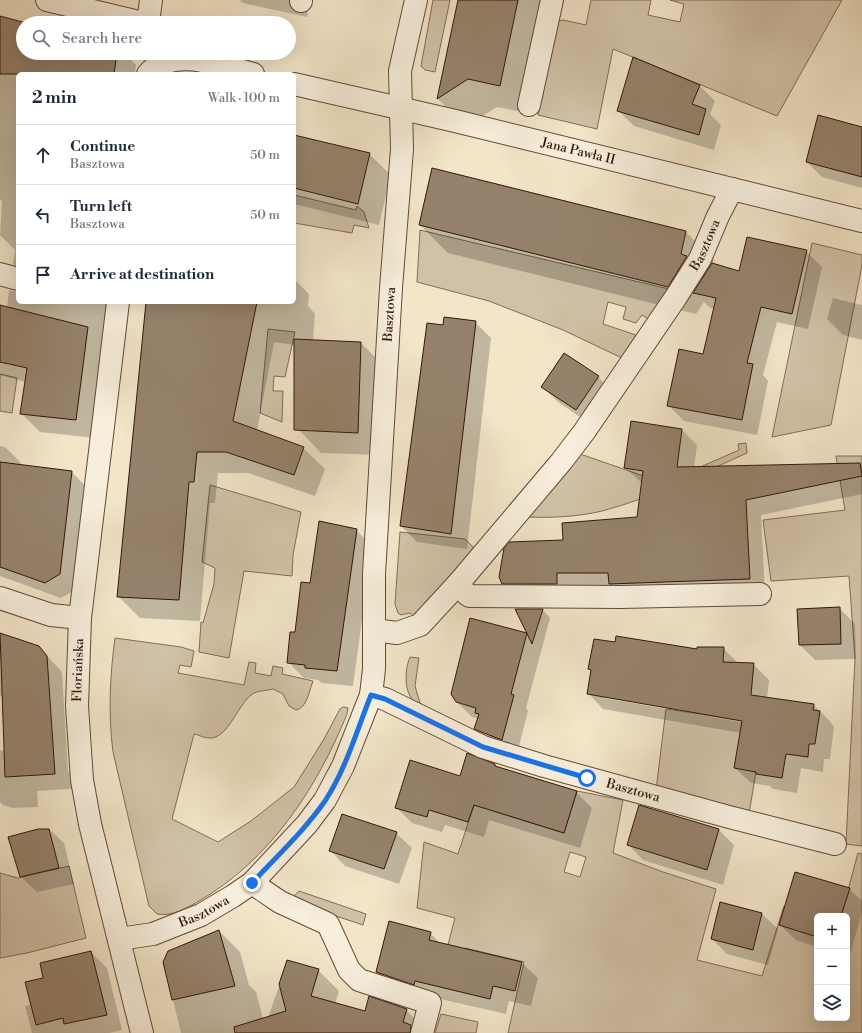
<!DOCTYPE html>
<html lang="en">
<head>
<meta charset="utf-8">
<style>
	:root { --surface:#fff; --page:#f6f6f7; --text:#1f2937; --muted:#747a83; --line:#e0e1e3 }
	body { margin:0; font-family:"Libre Bodoni",serif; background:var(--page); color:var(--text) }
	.controls { position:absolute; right:12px; bottom:12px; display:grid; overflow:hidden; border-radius:6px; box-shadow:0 4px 16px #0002 }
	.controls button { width:36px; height:36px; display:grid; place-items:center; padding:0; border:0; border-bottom:1px solid var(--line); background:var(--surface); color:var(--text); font:20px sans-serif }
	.stop { position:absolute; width:12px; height:12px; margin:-9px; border:3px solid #1a73e8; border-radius:50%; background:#fff }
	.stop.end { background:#1a73e8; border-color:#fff; box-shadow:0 1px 4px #0008 }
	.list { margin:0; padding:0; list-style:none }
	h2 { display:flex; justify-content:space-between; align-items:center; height:52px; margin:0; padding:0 16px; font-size:17px }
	h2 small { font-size:13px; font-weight:400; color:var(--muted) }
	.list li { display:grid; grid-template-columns:26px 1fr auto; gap:12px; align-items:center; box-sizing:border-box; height:60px; padding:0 16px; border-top:1px solid var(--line) }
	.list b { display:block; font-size:15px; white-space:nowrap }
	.list p { margin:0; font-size:13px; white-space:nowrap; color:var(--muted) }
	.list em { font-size:13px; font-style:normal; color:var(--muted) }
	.icon { flex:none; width:22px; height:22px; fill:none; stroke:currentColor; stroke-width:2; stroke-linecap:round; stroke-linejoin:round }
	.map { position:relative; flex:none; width:862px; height:1033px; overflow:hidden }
	.search { position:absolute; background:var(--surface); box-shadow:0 4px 16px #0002; left:16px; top:16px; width:280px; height:44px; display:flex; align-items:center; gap:10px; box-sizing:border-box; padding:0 14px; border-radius:22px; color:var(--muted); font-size:15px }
	.panel { position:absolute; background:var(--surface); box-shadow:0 4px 16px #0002; left:16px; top:72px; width:280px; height:232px; border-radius:6px }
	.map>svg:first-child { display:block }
	.green { fill:#d1c2a7; stroke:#826c58; fill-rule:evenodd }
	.shadow { fill:#0003; fill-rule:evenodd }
	.building { fill:#96826c; stroke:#321708 }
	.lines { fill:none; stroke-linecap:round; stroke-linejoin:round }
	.minor-casing { stroke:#624a38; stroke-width:24 }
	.minor { stroke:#f7eedb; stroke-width:22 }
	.route { stroke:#1a73e8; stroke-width:5 }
	.labels { text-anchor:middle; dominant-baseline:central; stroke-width:4; stroke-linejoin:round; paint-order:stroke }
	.street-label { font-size:13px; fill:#321708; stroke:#f7eedb }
</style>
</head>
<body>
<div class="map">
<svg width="862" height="1033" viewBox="0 0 862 1033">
	<rect width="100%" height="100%" fill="#f2e5c8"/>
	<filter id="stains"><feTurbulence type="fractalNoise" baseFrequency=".005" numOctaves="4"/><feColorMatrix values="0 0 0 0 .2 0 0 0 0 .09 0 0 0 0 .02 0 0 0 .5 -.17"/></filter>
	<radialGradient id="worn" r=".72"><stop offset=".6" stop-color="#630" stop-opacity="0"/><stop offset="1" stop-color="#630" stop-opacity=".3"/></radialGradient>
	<!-- green -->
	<path class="green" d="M433,0H450L435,72L425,70L421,66Z
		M591,0H651L648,15L680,22L684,4L670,0H842L777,116L613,49L597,129L538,115L558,21L563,20L586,25Z
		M294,195L356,210L357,206L364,212L369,228L354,225L352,233L294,223Z
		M420,230L669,289L648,319L642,315L636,323L623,319L626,307L608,302L603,324L636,335L622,358L563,330L489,301L417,282Z
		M812,243L862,255V265L831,425L772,437Z
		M268,329L295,332L285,377L274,376L273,391H283L282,422L260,413Z
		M0,374L17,378L12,413L0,411Z
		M746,443L747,453C700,474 652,498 602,511C577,517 551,518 526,517L580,454L664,483L739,450L738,444Z
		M836,456H862V846L846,844L855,658L849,576L771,581L763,520L845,510Z
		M210,485L301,512L293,555L292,576L244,571L229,658L199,652L201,622L203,623L214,584L215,568L202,562Z
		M400,532L465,539L473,547V552L414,617L410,613L401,615L398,613L395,604Z
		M115,638L181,647L194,651L191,667L180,665L178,673L244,685L249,662L256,663L255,673L271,676L273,666L283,668L282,674L313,681C309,691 307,708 296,710L289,706L283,694L273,689C267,691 260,690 254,693C239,701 228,740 209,738C204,738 199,735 194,734L172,819L218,842L251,821L294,787L324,739L340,709L343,707L348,708L347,714C317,788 270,860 199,901C187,908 171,917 157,914L149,906L113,752C108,715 110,674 115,638Z
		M410,657L419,658L415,686L420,703L431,712C426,709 419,706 415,702C403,692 405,669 410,657Z
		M666,709L746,721L760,747L749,814L656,790Z
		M577,791L623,800L613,853L663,872L716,889L697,960L762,976L784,906L810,913L817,937V1018H847V916H841L858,853L862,854V1033H508L524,962L465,948L462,960L445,956L455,918L417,908L424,842L458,854L474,805L564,833ZM570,852L586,857L580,877L564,872Z
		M69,866L86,938L27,953L0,958V873L18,878Z
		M299,891L366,914L363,925L336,916L294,896Z
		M441,1014L478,1022L476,1033H435Z"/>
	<!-- shadow -->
	<path class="shadow" d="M240,0H310L307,17L243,3Z
		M459,0H552L528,113L497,107L465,127L438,99Z
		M0,17L25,23H23V53H124L136,65L135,74H18V269L13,264L15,250L0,235L2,201L0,200Z
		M699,85L715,101L710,114L721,125L714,150L634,126L618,110Z
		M862,127V188L822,177L807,162Z
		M294,136L369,154L391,175L379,225L294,204Z
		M420,225L686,232L714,260L713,264L740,272L806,251L822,267L808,329L777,322L763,375L768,381L757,435L684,421L668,405L703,355L715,309L710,308L704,302L696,314L448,253Z
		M294,279L309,294L308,306L315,314L313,341L361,343L384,366L380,455L321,453L299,430L302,346L274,342L257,431L303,448L325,469L315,496L248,473H218L215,503H210L200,621L140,618L119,597L147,302H294Z
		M9,290L18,292V302H110L95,438L40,432L21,413L26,382L0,375V306L7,308Z
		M833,298L862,305V340L843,335L827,319Z
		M475,322L491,338L467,549L417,542L401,526L443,327Z
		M598,377L614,392L592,425L558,402L543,387Z
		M632,422L682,430L697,445L694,468L860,464L862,466V494L761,515L765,594L518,598L503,583L564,541L638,518L642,483L625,468Z
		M0,446L5,447L21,463L20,466L72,472L87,488L75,590L61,598L0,576Z
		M356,530L372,546L353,686L322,683L318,680L304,678L288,662L311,584Z
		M839,608L855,624L856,659L815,660L800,645Z
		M516,610H543L550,618L526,708L528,711L517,754L490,743L475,729L478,719L472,717L457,702L526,634L531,639Z
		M0,634L39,647L62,672L68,771L84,788L37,791L38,807L13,808L3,805L0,802V750L5,751L2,697L0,696Z
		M616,644L698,651L723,648L738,663L753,664L769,680L767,698L814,705L829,720L834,727L830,759H824L823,772L801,768L797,793L773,789L770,786L751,783L735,768L741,733L603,709L588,693ZM604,696L747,721L746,723L604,698Z
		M495,765L498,768L576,792L592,808L580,848L489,820L484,837L445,825L442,832L412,823L396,807Z
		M48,828L64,843L74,884L37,892L21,877L10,838Z
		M719,830L734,845L723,885L643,860L628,844Z
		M396,833L412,848L399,884L345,866L330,850Z
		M849,889L862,901V913L849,957L847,956V916H817V947L796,940L780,925Z
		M721,903L762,914L778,929L768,965L727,954L712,939Z
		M219,931L240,952L249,985L256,992L265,1026L288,961L318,970L339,991L335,1004L366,1013L406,1010L427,1031V1033H181L169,984Z
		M430,933L440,943L522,963L538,978L531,1006L509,1001L506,1014L392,988L377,972Z
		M91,952L107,968L122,1030L109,1033H32L25,1006L32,1004L45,978Z"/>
	<!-- building -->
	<path class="building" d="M458,0H518L500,86L468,79L437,99Z
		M0,16L26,23H23V53H117L114,74H0Z
		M633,57L700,85L692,104L706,109L699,135L617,111Z
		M818,115L862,127V177L806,162Z
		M294,135L370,153L358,204L294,188Z
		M432,168L686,231L681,254L687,256L668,287L419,225Z
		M747,237L807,250L792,314L761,307L747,363L753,364L742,420L667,406L679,349L703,354L716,298L693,293L712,263L739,271Z
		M146,302H257L233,421L304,447L294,475L226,452H197L194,482H189L179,600L117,597Z
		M0,305L88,327L76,420L20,414L27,368L0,362Z
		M444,317L476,321L451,534L400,526L427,323L443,325Z
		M294,339L361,342L358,433L294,430Z
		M564,353L599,376L576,410L541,387Z
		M631,421L682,429L677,467L860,463L862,476L746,500L750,579L609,584L608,573H557V584H502L499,577L504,548L509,542L563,540L562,523L637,517L643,471L624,468Z
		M0,462L72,471L60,574L45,583L0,567Z
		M319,521L357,529L337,671L305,668V665L287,663L290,632H295L301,582L310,583Z
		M840,607L841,644L799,645L797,609Z
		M515,609H543L532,644Z
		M470,618L527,633L511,694L514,695L502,740L474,729L479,714L475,713L476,708L456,702L451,694Z
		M0,633L39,646L47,656L55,774L5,777Z
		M616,636L697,649V647H724L723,662L754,663L751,695L814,704L813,710L820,711L815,744H809L808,757L786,754L782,778L756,774V772L734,768L742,721L587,694L591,670L588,669L594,639L615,642Z
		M467,753L495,764V766L577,791L564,833L474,805L468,822L429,810L427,817L395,808L410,760L460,776Z
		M639,805L719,829L707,870L627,845Z
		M342,814L397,832L384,869L329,851Z
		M38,829H49L59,868L20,877L8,837Z
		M795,872L850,888L841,916H817V937L779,925Z
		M720,902L762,913L753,950L711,939Z
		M389,921L431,932L429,940L522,962L515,991L493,986L490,999L415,981L414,985L376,972Z
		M219,930L235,986L172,1000L163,962L168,951Z
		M91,951L107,1015L64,1024L63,1018L36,1025L25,982L43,978L40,963Z
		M287,960L319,969L311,996L365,1011L369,996L407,1009L403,1022L411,1025L410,1033H235L234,1027L286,1011L279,984Z"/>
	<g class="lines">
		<!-- minor casing -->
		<g class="minor-casing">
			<g id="minor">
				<path d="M47,0L143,23"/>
				<path d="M301,1V0"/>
				<path d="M148,23L151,0"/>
				<path d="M148,74C173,45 221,66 253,74"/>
				<path id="s1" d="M294,84L451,120L862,221"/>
				<path d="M529,105L552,0"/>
				<path d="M0,274L18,279"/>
				<path d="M118,302L80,618L77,706L82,780L90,824L142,1033"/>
				<path d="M457,585L469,596L621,597L760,594"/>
				<path d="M0,598L51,615L80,618"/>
				<path id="s2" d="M374,630L397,633L420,625L457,585L561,462L584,432L676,297L700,259L718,216L732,189"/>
				<path id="s3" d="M371,695L385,699L483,747L544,766L729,817L835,844"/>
				<path d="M252,883L280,902L328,924L349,970L359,980L430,1003L422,1033"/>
				<path id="s4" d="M119,939L153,934L201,915L233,896L252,883L307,824L325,800L343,766L371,695L374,669V574L391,288L402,149L400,71L416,0"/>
			</g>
		</g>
		<!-- minor -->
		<use href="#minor" class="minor"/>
	</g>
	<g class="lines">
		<!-- route -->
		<path class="route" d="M252,883C277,856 304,831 325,801C346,769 357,730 371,695L385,699L483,747L587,778"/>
	</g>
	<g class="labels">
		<!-- street labels -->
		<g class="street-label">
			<text stroke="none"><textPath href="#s1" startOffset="292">Jana Pawła II</textPath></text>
			<text stroke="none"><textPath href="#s2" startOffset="524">Basztowa</textPath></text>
			<text stroke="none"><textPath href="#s4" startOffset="753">Basztowa</textPath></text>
			<text transform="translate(78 670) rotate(-88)">Floriańska</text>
			<text stroke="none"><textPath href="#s3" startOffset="280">Basztowa</textPath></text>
			<text stroke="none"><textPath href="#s4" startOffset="90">Basztowa</textPath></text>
		</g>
	</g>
	<rect width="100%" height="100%" filter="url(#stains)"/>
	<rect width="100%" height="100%" fill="url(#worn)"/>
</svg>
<div class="controls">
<button>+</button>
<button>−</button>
<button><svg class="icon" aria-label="layers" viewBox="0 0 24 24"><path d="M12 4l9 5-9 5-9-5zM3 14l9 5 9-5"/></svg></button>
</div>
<div class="stop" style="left:587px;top:778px"></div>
<div class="stop end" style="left:252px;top:883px"></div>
<div class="search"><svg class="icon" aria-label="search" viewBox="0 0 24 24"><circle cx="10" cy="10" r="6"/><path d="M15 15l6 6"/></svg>Search here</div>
<section class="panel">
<h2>2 min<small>Walk · 100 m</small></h2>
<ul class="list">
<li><svg class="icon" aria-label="ahead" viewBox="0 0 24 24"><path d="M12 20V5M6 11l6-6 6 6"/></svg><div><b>Continue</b><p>Basztowa</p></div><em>50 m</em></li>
<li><svg class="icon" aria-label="left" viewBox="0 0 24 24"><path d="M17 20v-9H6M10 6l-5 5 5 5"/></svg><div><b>Turn left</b><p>Basztowa</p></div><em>50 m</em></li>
<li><svg class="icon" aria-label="arrive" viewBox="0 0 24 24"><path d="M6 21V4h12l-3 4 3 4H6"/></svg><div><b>Arrive at destination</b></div></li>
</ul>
</section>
</div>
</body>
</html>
